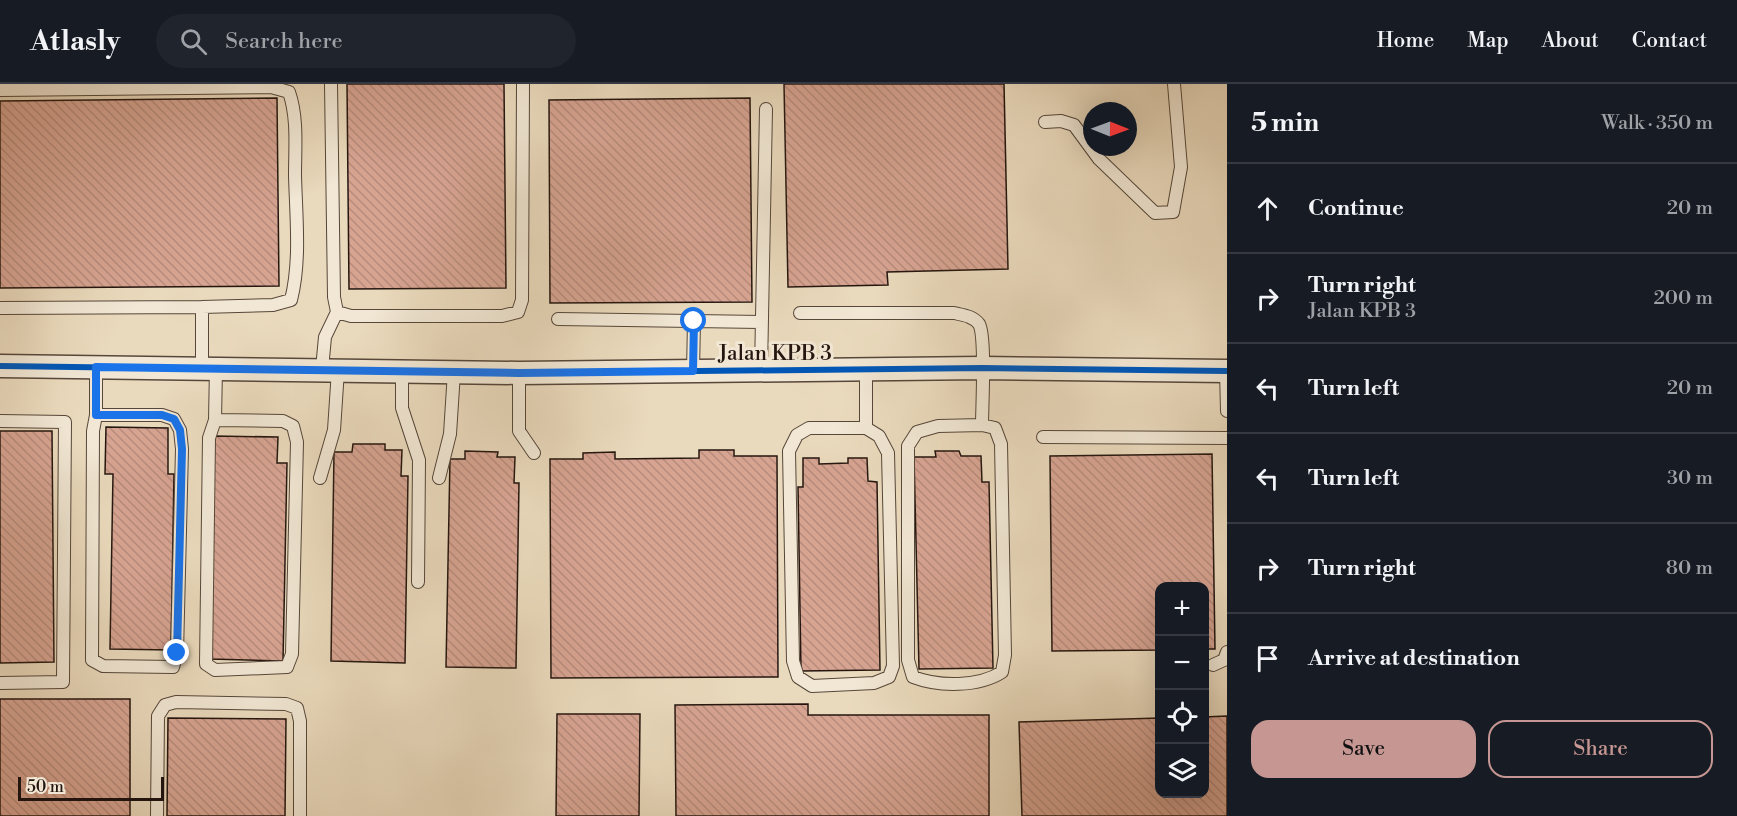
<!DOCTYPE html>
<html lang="en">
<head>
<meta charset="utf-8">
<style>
	:root { --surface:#171b24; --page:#20242c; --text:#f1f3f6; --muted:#9ea1a6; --line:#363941; --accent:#c59692 }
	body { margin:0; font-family:"Libre Bodoni",serif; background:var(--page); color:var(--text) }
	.controls { position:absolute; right:18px; bottom:18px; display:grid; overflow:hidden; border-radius:12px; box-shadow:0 6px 24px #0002 }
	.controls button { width:54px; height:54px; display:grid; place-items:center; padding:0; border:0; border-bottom:2px solid var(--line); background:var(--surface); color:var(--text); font:30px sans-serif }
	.compass { position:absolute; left:1083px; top:18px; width:54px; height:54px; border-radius:50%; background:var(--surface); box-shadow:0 6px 24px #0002; rotate:91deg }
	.scale { position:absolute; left:18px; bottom:15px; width:146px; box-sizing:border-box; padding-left:6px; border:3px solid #24160f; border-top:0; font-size:16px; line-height:21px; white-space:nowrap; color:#24160f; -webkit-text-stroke:4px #f1e7d4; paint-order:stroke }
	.stop { position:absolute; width:18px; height:18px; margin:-14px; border:4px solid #1a73e8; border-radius:50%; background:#fff }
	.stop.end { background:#1a73e8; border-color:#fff; box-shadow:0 2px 6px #0008 }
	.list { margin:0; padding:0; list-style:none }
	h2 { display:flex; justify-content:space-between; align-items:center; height:78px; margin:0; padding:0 24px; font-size:26px }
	h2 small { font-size:20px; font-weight:400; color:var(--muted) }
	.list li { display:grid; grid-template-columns:39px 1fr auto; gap:18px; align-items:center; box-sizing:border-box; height:90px; padding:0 24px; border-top:2px solid var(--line) }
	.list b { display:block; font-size:22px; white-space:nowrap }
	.list p { margin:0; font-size:20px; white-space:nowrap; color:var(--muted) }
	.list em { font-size:20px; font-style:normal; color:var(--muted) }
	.actions { display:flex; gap:12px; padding:18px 24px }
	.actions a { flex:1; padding:14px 0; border:2px solid var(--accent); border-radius:18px; text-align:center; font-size:21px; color:var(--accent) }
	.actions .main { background:var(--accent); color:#111 }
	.icon { flex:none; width:33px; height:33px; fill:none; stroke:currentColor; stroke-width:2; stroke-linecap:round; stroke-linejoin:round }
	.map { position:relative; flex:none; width:1227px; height:732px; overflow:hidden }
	header { display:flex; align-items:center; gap:36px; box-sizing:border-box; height:84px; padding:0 30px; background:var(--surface); border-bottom:2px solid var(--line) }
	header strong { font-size:28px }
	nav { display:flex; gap:33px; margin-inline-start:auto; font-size:21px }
	.search { width:420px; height:54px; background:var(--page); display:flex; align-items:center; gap:15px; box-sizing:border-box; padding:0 21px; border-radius:33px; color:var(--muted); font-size:22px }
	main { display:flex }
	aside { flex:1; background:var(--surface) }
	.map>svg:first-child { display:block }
	.building { fill:url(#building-back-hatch); stroke:#24160f; stroke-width:1.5 }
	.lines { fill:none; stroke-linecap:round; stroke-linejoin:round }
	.lane-casing { stroke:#56473a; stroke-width:14 }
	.street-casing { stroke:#56473a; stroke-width:25 }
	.lane { stroke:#f1e7d4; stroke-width:12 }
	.street { stroke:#f1e7d4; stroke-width:22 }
	.cycleway-casing { stroke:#f1e7d4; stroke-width:10 }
	.cycleway { stroke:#0057b8; stroke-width:6 }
	.route { stroke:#1a73e8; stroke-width:8 }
	.labels { text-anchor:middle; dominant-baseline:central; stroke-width:6; stroke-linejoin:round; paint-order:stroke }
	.street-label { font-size:21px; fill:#24160f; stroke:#f1e7d4 }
</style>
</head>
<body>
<header>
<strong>Atlasly</strong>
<div class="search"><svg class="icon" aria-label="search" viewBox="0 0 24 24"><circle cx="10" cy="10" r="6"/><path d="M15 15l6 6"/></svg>Search here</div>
<nav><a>Home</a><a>Map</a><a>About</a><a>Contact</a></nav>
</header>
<main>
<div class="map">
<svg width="1227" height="732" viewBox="0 0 1227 732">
	<defs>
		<pattern id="building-back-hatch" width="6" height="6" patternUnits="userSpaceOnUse" patternTransform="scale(1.5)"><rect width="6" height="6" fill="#d7a492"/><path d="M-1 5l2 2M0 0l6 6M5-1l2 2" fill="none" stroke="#b88c7d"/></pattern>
	</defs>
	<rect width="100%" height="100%" fill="#eadabd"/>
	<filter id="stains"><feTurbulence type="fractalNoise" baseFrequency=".00333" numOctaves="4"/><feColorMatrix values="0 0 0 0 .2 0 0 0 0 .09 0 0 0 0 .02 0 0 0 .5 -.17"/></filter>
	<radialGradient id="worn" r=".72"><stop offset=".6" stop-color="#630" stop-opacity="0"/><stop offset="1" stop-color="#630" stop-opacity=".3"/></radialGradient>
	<!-- building -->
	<path class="building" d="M347,0H504L506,204L349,205Z
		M784,0H1004L1008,185L887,188L888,201L788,203Z
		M277,14L279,202L0,204V17Z
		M750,14L752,218L550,219L549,16Z
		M106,343L168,344V390H174L171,566L110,565L113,390H105Z
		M0,347H52L54,578L0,579Z
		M214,352L278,353L277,379H287L283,577L210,575Z
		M353,360H385V366H402L401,392H408L405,579L331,577L334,368H352Z
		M699,366H734V372H777L778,593L551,594L550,375H583V369L615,368V375L699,374Z
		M465,367L498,368L497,373H515L514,399H519L516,584L446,583L450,375H465Z
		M935,367H959L961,372H981L982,398H989L993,584L919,585L914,373H936Z
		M1212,370L1215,565H1204V502H1160V566L1052,567L1050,372Z
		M803,374H819V380L848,379V374H867L868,397L877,398L880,586L801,587L798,403H803Z
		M0,615H130V732H0Z
		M808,620V631H989V732H676L675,621Z
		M557,630H640L639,732H556Z
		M1227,632V732H1022L1019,638L1160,634V710H1204V633Z
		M168,634L286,635L285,732H167Z"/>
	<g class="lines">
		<!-- lane casing -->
		<g class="lane-casing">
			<path id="lane" d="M0,6L271,3L289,8C298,34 295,64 295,91C296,132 301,177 291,216L273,221L202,223
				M1045,38L1061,37L1074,41L1099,75L1155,129L1173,128L1181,83L1174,0
				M0,224L202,223V284
				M337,228L351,232H502L518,228L522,216L523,0
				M800,229H954C963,231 973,232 979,240C986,252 982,323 982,341L995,344L1001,360L1005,571L1002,588C979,603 939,603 913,593L908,576V362L917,348L938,342L982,341
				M558,235L761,238
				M96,283V331H162L174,335L180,346L182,365L177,569L173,583L103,582L92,576L93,347L96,331
				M322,285L325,253L337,228L334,213L331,0
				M761,286L766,25
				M402,287V324L419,376L418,498
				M693,287L694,237
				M866,287V344
				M1226,287L1227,327
				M519,289V347L534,369
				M215,336L209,354L206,580L215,586L287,583L292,570L297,358L293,342L283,337L215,336L216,284
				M0,337L65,338L63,598L0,599
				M809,344H866L879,352L888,369L893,582L889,593L874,599L812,602L798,593L793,577L789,367L797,351Z
				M1043,353L1227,354
				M320,394L334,346L338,286
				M439,394L450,350L454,288
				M1213,581L1224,576L1227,568
				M157,732L158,632L165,621L176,618L286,620L297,624L300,637V732"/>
		</g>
		<!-- street casing -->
		<g class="street-casing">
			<path id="street" d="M0,282L519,289L982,284L1227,287"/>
		</g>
		<!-- lane -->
		<use href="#lane" class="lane"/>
		<!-- street -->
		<use href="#street" class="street"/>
		<!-- cycleway casing -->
		<g class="cycleway-casing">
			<path id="cycleway" d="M0,282L519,289L982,284L1227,287"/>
		</g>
		<!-- cycleway -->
		<use href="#cycleway" class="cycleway"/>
	</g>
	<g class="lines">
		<!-- route -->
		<path class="route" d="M177,569L182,365L180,346L174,335L162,331H96V283L519,289L693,287L694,237"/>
	</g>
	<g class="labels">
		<!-- street labels -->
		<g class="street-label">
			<text x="775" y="270">Jalan KPB 3</text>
		</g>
	</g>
	<rect width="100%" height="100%" filter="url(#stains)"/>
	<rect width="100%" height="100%" fill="url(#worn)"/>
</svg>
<div class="controls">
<button>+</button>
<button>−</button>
<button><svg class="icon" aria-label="locate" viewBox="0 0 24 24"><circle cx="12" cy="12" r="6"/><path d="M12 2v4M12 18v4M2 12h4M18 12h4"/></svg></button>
<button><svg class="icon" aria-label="layers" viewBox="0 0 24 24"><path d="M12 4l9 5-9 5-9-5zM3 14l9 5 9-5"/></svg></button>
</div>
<svg class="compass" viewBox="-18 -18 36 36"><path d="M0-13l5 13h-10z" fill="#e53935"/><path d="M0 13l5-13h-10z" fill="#9ea1a6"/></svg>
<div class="scale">50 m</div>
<div class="stop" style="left:694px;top:237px"></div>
<div class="stop end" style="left:177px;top:569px"></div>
</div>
<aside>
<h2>5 min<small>Walk · 350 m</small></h2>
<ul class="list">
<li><svg class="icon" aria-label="ahead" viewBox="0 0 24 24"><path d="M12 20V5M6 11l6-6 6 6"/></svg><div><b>Continue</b></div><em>20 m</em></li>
<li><svg class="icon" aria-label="right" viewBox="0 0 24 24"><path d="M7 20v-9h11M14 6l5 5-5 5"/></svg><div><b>Turn right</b><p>Jalan KPB 3</p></div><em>200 m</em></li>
<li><svg class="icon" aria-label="left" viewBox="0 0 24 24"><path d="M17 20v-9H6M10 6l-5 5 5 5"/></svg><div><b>Turn left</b></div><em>20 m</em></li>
<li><svg class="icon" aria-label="left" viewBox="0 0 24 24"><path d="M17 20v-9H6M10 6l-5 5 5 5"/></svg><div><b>Turn left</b></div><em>30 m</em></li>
<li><svg class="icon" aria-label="right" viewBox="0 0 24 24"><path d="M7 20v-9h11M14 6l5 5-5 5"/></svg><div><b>Turn right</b></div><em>80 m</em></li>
<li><svg class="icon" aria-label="arrive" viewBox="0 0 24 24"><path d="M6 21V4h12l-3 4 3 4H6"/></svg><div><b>Arrive at destination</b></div></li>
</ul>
<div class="actions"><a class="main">Save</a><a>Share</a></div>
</aside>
</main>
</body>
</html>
